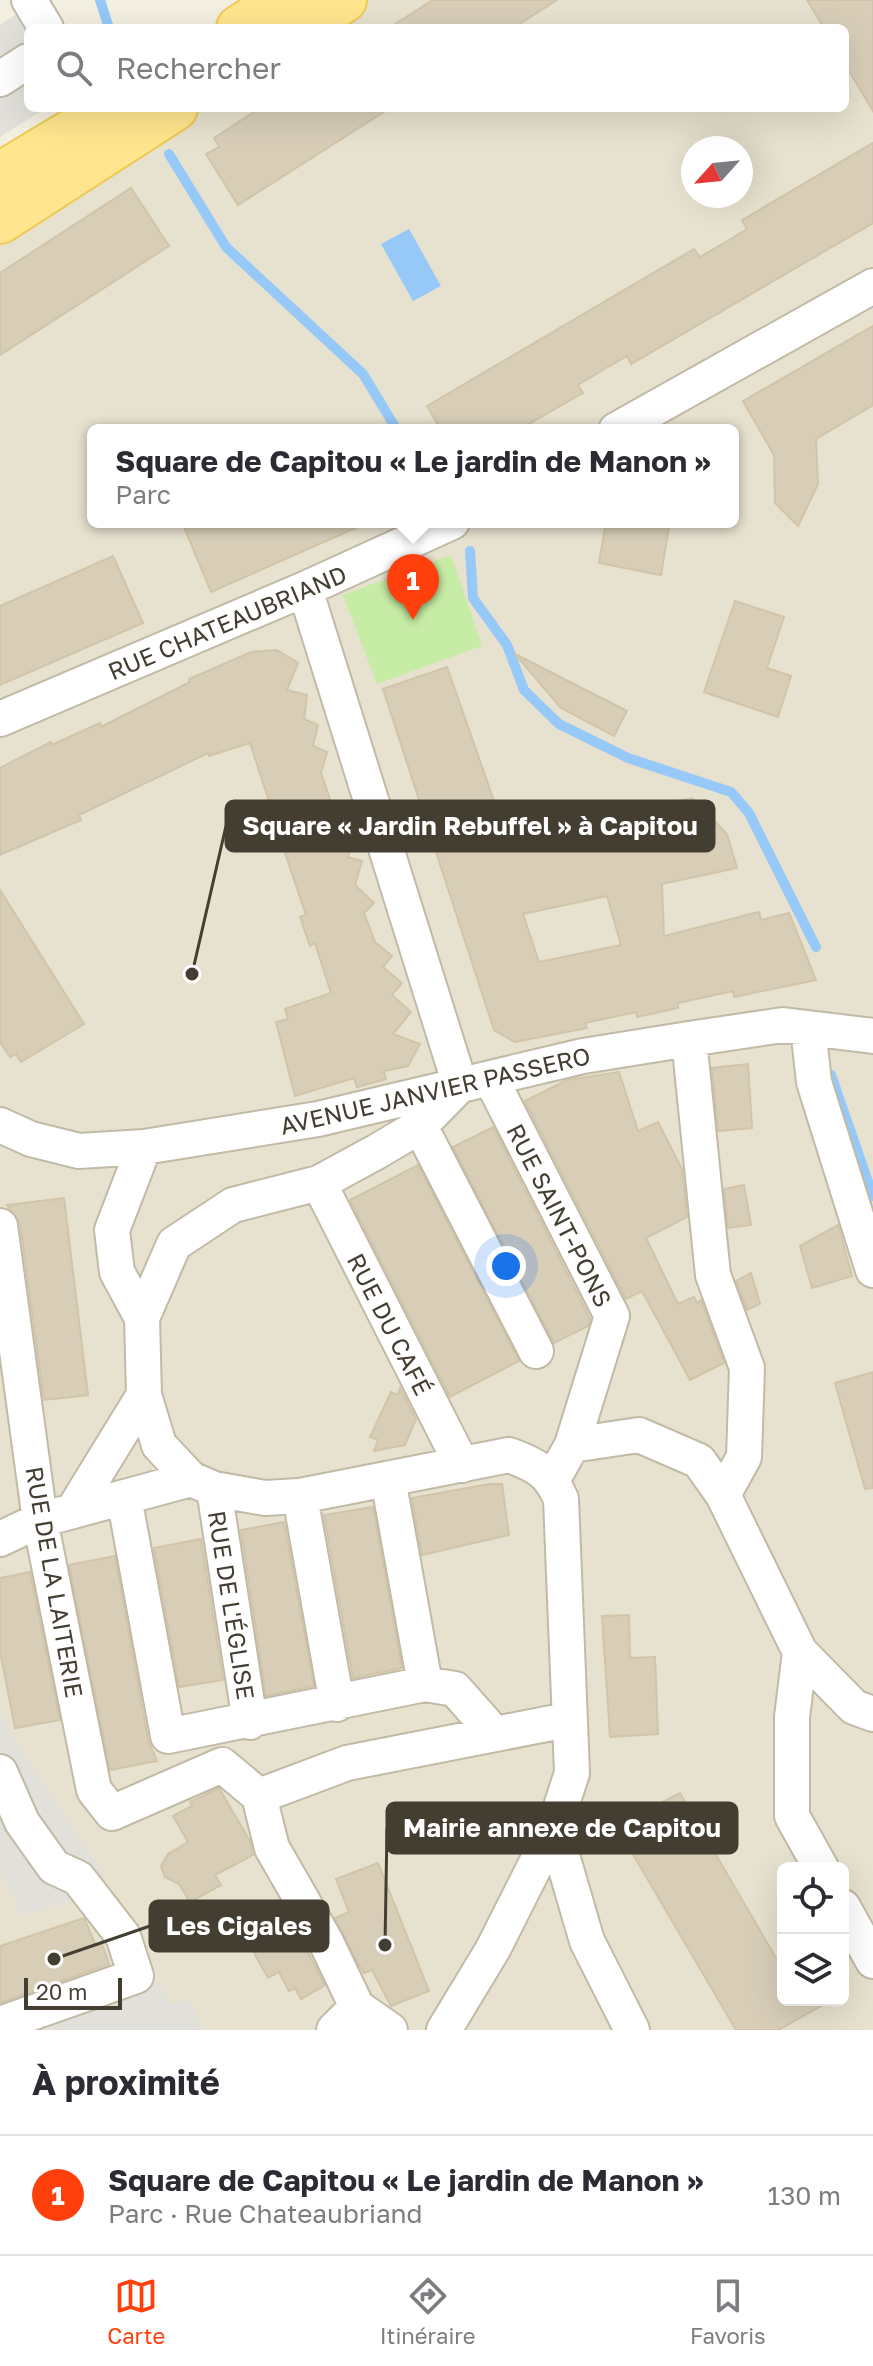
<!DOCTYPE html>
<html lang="fr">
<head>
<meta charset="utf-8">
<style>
	:root { --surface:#fff; --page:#f2f2f3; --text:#2b2b33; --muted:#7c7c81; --line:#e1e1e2; --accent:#ff400c }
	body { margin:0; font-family:"Golos Text",sans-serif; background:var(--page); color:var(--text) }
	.controls { position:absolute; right:24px; bottom:24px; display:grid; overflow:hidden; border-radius:12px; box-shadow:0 8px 32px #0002 }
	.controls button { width:72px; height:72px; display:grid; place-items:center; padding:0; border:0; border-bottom:2px solid var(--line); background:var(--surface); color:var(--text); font:40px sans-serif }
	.compass { position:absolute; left:681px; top:136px; width:72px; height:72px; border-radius:50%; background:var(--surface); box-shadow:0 8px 32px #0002; rotate:243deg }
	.scale { position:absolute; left:24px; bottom:20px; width:98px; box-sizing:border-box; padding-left:8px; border:4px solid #443e32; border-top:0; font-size:22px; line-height:28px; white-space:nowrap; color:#443e32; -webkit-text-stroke:6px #fff; paint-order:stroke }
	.you { position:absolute; left:506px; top:1266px; width:28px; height:28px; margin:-20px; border:6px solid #fff; border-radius:50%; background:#1a73e8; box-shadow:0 0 0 12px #1a73e833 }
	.badge { display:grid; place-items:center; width:52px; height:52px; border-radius:50%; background:var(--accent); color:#fff; font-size:26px; font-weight:700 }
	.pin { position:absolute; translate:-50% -66px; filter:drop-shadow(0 2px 4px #0008) }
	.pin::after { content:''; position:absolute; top:42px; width:28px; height:24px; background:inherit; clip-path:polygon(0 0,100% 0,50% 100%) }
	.popup { position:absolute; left:87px; top:424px; width:652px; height:104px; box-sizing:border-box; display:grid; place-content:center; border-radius:12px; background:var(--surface); filter:drop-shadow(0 2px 6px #0005); font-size:26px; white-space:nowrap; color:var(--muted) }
	.popup b { font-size:30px; color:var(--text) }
	.popup::after { content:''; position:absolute; left:50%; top:100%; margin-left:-16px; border:16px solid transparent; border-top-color:var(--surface) }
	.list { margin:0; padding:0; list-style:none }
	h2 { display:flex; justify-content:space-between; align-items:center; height:104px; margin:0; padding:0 32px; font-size:34px }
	h2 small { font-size:26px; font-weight:400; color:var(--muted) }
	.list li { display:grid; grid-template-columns:52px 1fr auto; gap:24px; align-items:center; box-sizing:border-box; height:120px; padding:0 32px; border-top:2px solid var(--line) }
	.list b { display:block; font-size:30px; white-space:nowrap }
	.list p { margin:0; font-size:26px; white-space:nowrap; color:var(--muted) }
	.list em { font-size:26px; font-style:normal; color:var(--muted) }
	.icon { flex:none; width:44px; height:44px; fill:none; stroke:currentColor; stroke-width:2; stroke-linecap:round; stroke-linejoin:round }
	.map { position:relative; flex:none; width:873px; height:2030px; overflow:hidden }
	.search { position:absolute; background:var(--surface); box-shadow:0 8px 32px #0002; left:24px; right:24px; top:24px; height:88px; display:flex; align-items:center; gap:20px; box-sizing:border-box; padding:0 28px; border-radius:12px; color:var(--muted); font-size:30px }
	.sheet { height:224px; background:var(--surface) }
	nav { display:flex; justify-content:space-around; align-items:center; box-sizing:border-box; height:112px; border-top:2px solid var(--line); background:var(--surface); font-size:22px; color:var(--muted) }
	nav a { display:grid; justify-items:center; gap:4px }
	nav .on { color:var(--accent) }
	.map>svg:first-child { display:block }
	.residential { fill:#e7e1cf; fill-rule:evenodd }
	.green { fill:#c7eca5 }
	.parking { fill:#e2e0db }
	.water { fill:#96c9f7 }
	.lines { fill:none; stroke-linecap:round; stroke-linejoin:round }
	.stream { stroke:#96c9f7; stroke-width:10 }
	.building { fill:#d8ceb8; stroke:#d1c4a8; stroke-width:2; fill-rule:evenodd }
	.minor-casing { stroke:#c1baa6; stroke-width:38 }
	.major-casing { stroke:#efca53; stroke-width:48 }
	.minor { stroke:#fff; stroke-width:34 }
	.major { stroke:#ffe68e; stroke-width:44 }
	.labels { text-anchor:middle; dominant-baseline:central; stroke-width:6; stroke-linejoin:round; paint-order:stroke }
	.street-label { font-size:24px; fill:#443e32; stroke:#fff }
	.leader { fill:none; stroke:#443e32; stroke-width:3 }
	.callout-dot { fill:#443e32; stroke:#fff; stroke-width:3 }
	.callout { fill:#443e32; stroke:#443e32; stroke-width:3 }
	.callout-label { font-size:26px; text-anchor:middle; font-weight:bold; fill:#fff }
</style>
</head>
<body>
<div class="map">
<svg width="873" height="2030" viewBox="0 0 873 2030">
	<rect width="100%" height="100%" fill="#f3efe1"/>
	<!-- residential -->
	<path class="residential" d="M326,0H873V2030H0V202L152,108H845V28H281ZM693,148H741V196H693ZM93,430H733V522H93ZM783,1868H843V2000H783Z"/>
	<!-- green -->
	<path class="green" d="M451,555L482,646L377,684L343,595Z"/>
	<!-- parking -->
	<path class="parking" d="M38,0H49L65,28H28V108H46L0,137V25Z
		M0,1715L106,1879L76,1899L21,1916L0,1865Z
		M160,1981L169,2005L192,1999L202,2030H13Z"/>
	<!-- water -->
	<path class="water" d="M409,229L441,286L413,301L381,244Z"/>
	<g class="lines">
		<!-- stream -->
		<path class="stream" d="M100,0L109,28
			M169,154L226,247L363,374L397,430
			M470,551L473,598L507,645L524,690L559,724L628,758L731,792L749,813L816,947
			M831,1075L873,1196"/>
	</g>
	<!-- building -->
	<path class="building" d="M433,0H557L513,28H389Z
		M807,0H873V111L845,64V28H824Z
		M260,108H390L238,205L206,154L219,147L214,138Z
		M873,143V223L631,364L627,356L601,371L578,385L583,393L518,430H441L427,406L694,249L700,257L724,243L747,229L742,220Z
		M131,188L169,246L0,355V273Z
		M873,326V405L816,439L818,484L798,526L775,503L774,455L743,401Z
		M182,522H369L211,592Z
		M606,522H654L669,527L661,575L599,563Z
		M113,556L143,623L0,685V606Z
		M735,601L784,617L767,668L791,676L778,717L704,692Z
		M277,650L298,663L287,690L307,695L304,719L318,725L313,746L327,752L321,773L331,802L344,805L340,830L354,835L348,857L362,861L355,885L374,903L364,913L375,942L392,956L383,967L402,983L392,995L411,1012L393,1034L420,1044L408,1066L384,1071L386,1079L357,1087L354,1078L295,1096L276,1022L288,1019L285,1009L331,993L315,943L310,946L300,917L306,915L278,832L274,834L265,806L270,804L250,743L209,756L208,753L79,815L81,820L0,855V768L51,742L52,745L100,723L101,727L190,682L189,679L251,652Z
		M515,654L627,711L614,736L561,708Z
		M447,667L507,838L692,798L727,834L737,868L662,884L664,936L759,912L761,920L789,913L816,980L734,997L733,991L678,1003V1008L637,1017L636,1012L585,1023L587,1028L515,1042L494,1030L383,689ZM607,896L621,945L539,962L523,914Z
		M0,890L84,1024L21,1062L16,1054L10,1057L0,1042Z
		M748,1064L752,1128L718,1131L712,1068Z
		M619,1072L638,1131L658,1122L682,1169L687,1217L646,1238L678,1304L694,1297L697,1303L701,1300L724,1363L690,1380L642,1291L626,1299L525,1101L567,1080Z
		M493,1127L590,1318L588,1326L554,1343L453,1147Z
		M418,1165L519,1361L450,1397L350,1200Z
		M744,1185L751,1225L728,1228L724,1189Z
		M64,1198L88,1395L44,1400L20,1223L7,1205Z
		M838,1225L852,1276L812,1288L800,1246Z
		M751,1273L760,1304L747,1310L736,1281Z
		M873,1372V1488L865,1489L835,1383Z
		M400,1388L416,1419L405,1445L374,1451L378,1440L370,1437L391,1392L398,1395Z
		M489,1484H502L509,1535L422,1555L412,1498Z
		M373,1507L402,1668L353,1678L324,1515Z
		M284,1522L314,1686L266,1696L241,1530Z
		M201,1539L223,1680L179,1687L154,1548Z
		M115,1556L148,1740L157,1761L110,1770L69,1565Z
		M30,1572L60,1720L15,1728L0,1651V1578Z
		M629,1615L630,1658L655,1657L658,1734L610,1737L602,1616Z
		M219,1788L250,1841L253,1855L215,1875L221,1885L190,1902L179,1884L165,1877L161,1866L168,1854L188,1842L173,1816L192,1806L190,1802Z
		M680,1793L783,1970V2000H832L778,2030H736L621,1834L639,1824L635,1816Z
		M378,1863L429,1991L391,2006L372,1970L364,1973L359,1965L335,1918L349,1912L336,1879Z
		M84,1918L96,1946L102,1944L109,1964L0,2003V1946Z
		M294,1926L325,1985L301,1999L295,1988L289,1991L279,1972L268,1978L254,1953Z"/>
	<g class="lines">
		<!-- minor casing -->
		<g class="minor-casing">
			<path id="minor" d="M29,0L46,28
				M0,79L28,61
				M616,430L873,286
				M305,589L460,1085
				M0,719L305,589L452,522
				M808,1028L814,1082L873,1270
				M689,1039L713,1275L747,1368L744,1457L723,1495
				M491,1079L612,1316L572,1445
				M0,1125L31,1139L79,1151L144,1147L318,1119L583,1056L689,1039L783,1025L873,1036
				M420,1126L536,1351
				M319,1183L462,1465
				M0,1226L40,1520L94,1790L112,1813L222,1765L259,1796L272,1848L326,1942L357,2007L390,2030
				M142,1318L117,1272L112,1230L144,1147
				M388,1479L425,1684
				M553,1479L572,1445L639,1435L699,1461L723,1495L800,1652L854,1707L873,1714
				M214,1489L250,1722
				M300,1496L337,1704
				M124,1497L168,1736L425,1684L455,1689L493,1732
				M74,1509L144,1395
				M0,1539L40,1520L191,1479
				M800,1652L792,1717V1816L821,1868
				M0,1772L22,1822L54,1867L78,1878L123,1936L136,1976L0,2024
				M259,1796L347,1763L567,1720
				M554,1828L587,1941L632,2030
				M843,1907L873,1961
				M334,2030L357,2007
				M444,2030L493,1949L554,1828L572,1773L561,1499C549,1471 536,1465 509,1455L300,1496L265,1498L214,1489L191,1479L159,1445L144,1395L142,1318L174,1244L233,1205L319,1183L376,1152L420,1126L460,1085"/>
		</g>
		<!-- major casing -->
		<g class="major-casing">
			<path id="major" d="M239,28L282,0
				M300,28L344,0
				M0,175L111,108
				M0,221L175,108"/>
		</g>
		<!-- minor -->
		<use href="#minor" class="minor"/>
		<!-- major -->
		<use href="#major" class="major"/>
	</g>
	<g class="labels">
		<!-- street labels -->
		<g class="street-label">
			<text transform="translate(227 622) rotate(-23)">RUE CHATEAUBRIAND</text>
			<text transform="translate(435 1090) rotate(-13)">AVENUE JANVIER PASSERO</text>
			<text transform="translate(560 1215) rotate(63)">RUE SAINT-PONS</text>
			<text transform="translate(390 1324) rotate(63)">RUE DU CAFÉ</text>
			<text transform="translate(55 1582) rotate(80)">RUE DE LA LAITERIE</text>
			<text transform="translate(232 1605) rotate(81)">RUE DE L'ÉGLISE</text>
		</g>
	</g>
	<!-- callouts -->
	<path class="leader" d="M192 974L226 826M385 1945L387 1828M54 1959L150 1926"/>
	<g class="callout-dot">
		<circle cx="192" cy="974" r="8"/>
		<circle cx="385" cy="1945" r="8"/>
		<circle cx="54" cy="1959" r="8"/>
	</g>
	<g class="callout">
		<rect x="226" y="801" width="488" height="50" rx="8"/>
		<rect x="387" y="1803" width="350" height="50" rx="8"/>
		<rect x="150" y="1901" width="178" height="50" rx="8"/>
	</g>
	<g class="callout-label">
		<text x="470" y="835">Square « Jardin Rebuffel » à Capitou</text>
		<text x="562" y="1837">Mairie annexe de Capitou</text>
		<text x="239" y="1935">Les Cigales</text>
	</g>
</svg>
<div class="controls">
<button><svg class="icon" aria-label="locate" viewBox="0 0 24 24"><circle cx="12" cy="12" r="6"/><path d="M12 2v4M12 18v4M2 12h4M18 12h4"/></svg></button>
<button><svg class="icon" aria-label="layers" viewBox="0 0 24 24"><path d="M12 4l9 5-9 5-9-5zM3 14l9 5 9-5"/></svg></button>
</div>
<svg class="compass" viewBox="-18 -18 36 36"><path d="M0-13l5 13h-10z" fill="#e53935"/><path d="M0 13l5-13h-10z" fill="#7c7c81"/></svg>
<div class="scale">20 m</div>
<div class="you"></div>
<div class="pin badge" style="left:413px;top:620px">1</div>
<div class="popup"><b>Square de Capitou « Le jardin de Manon »</b>Parc</div>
<div class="search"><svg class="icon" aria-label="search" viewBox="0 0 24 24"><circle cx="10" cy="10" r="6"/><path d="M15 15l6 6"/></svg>Rechercher</div>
</div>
<section class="sheet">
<h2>À proximité<small></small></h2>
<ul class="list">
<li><span class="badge">1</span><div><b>Square de Capitou « Le jardin de Manon »</b><p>Parc · Rue Chateaubriand</p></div><em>130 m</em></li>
</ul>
</section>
<nav>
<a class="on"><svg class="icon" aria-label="map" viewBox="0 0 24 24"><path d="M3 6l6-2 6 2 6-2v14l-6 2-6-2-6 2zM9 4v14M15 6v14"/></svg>Carte</a>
<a><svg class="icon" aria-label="directions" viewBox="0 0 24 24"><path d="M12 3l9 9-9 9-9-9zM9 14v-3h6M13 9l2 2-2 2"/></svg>Itinéraire</a>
<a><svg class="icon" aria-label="saved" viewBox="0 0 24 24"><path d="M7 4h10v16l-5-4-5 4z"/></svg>Favoris</a>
</nav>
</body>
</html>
